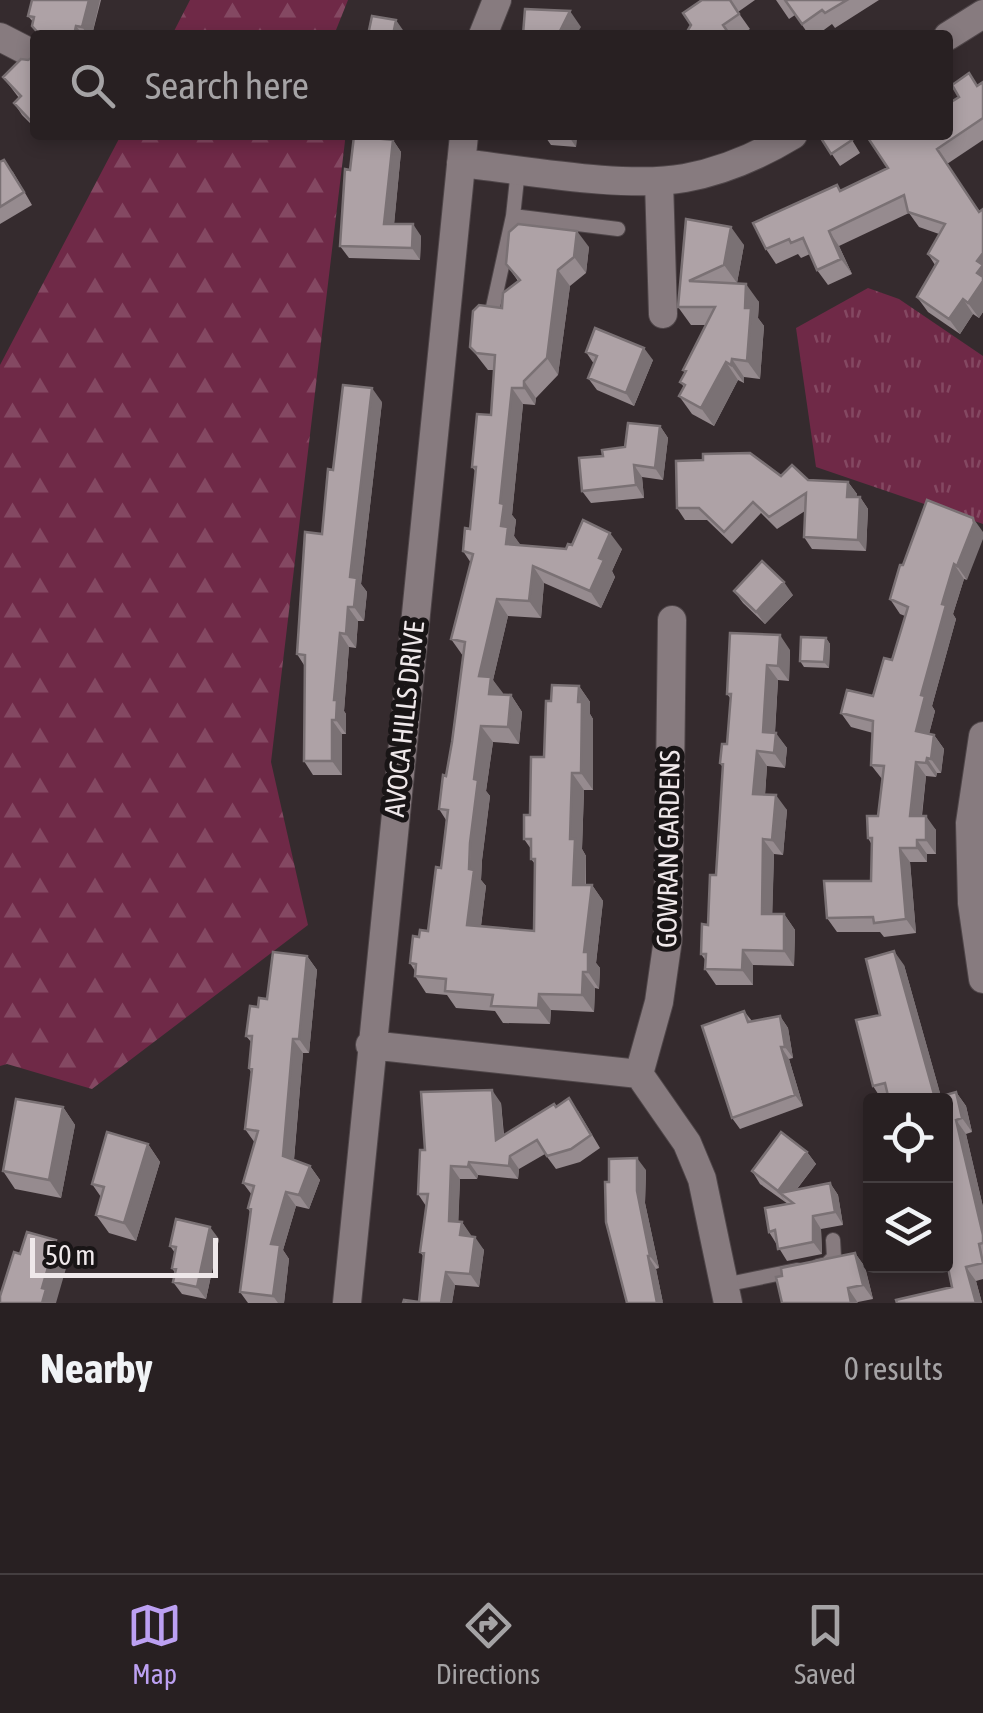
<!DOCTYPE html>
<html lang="en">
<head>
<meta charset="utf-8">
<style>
	:root { --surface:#282022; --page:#30282a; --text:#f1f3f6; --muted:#a5a3a5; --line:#443e40; --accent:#bca0f2 }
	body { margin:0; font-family:"Asap Condensed",sans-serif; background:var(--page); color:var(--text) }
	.controls { position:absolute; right:30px; bottom:30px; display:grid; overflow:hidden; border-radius:10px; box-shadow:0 5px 15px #0003 }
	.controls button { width:90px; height:90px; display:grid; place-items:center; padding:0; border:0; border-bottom:2px solid var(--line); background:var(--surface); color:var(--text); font:50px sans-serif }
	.scale { position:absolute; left:30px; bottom:25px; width:188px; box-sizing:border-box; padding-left:10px; border:5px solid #efe8ea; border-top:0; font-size:28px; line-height:35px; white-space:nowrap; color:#efe8ea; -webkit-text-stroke:8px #191516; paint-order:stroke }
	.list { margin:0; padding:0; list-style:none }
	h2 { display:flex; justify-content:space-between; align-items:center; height:130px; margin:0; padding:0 40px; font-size:42px }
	h2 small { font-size:32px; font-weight:400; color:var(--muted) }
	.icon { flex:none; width:55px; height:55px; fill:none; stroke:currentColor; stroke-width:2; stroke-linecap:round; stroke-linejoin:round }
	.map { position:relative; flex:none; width:983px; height:1303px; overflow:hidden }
	.search { position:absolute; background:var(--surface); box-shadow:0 5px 15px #0003; left:30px; right:30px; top:30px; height:110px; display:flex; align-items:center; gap:25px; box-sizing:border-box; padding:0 35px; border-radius:10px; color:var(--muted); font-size:38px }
	.sheet { height:270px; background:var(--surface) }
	nav { display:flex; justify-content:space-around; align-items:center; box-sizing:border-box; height:140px; border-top:2px solid var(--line); background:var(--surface); font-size:28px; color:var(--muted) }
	nav a { display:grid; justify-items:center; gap:5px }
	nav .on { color:var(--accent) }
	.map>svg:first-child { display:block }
	.forest { fill:url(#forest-firs) }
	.park { fill:url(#park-tufts) }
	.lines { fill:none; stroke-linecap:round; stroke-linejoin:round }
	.lane-casing { stroke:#4f4649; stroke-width:16 }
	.street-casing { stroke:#4f4649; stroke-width:30 }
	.lane { stroke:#877b7f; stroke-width:14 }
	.street { stroke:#877b7f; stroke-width:28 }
	.wall { fill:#968b8f }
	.shaded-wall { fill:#7a7174 }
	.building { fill:#aea2a6; stroke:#7a7174; stroke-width:2.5 }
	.labels { text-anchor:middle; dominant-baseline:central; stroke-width:10; stroke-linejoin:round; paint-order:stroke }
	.street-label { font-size:28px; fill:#efe8ea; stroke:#191516 }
</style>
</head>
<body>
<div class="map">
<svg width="983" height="1303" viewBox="0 0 983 1303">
	<defs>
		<pattern id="forest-firs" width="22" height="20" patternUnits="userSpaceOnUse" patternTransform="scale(2.5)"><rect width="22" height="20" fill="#6f2947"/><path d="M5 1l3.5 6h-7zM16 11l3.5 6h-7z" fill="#844862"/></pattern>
		<pattern id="park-tufts" width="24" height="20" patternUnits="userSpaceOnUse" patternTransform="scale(2.5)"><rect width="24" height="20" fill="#6f2947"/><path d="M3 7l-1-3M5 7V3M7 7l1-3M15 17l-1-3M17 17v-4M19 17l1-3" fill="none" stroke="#844862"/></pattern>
	</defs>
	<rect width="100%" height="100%" fill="#352b2e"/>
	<!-- forest -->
	<path class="forest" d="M190,0H348L334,35H172Z
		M121,135H344L345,141L271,762L308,925L92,1089L7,1064L0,1066V365Z"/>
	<!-- park -->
	<path class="park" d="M868,288L899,299L983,356V524L816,467L796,328Z"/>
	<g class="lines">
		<!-- lane casing -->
		<g class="lane-casing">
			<path id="lane" d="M513,216L618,229
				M493,307L513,216L518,170
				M818,1266L827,1264L834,1257L833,1240
				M724,1285L797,1270"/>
		</g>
		<!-- street casing -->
		<g class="street-casing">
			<path id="street" d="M483,35L497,0
				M948,36L983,14
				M0,37L35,55
				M461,163C524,170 625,189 685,178C723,171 760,155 793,135
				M659,181L663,314
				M983,736L970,823L972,903L983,979
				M370,1045L639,1074L687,1143L702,1179L728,1303
				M639,1074L659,1002L668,939L672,620
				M347,1303L464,135"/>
		</g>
		<!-- lane -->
		<use href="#lane" class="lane"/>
		<!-- street -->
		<use href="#street" class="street"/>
	</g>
	<!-- wall -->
	<path class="wall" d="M32,0H101L92,35H38L32,26L33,22L28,16Z
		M702,0H755L738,12L750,29L741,35H685L691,25Z
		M776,0H879L835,28L832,24L817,35H809L795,15L789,19Z
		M35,56V128L22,115L14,103L19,98L3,77Z
		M983,82V140L947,164L980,212L983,209V312L979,318L973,314L960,334L928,312L917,297L935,265L928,254L939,234L919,227L909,213L839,246L852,274L828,285L817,270L810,254L801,258L798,254L776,264L766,249L837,185L841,191L888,168L948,135L978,85Z
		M544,135H589H577L576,147L551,145Z
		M819,135H849L860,153L840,166Z
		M393,140L401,152L394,224L421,236L420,260L349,258L340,246L350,170Z
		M0,162L13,172L32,205L0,224Z
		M686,219L744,245L737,283L759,302L758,318L764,326L760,379L744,377V383L738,380L714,426L692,414L679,396L684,387L680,382L685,373L683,370L706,325H691L678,307Z
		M589,247L586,273L570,286L558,375L536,398L535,405L523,404L512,515L516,520L514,536L520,545L566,549L572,545L622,549L612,571L615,577L601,608L544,583L541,618L508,616L493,680L502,695H511L522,712L519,744L493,742L486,791L490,796L482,860L481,880L486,886L481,926L534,931L535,864L531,859V849L524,839L544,757L551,701L579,686L590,702V714L593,719V790H584L582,849L586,856V885H592L603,901L596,963L600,968L599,989L595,988L594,1012L551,1010L550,1024L503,1023L495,1011L456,1008L447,995L426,993L415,976V971L410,963L419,937L428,931L441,868L446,820L439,809L452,742L463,656L451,639L471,563L463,551L470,529L476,472L472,467L491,415L494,370H488L470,347L502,308L518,281L506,264Z
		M586,352L653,360L634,406L597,390L588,378L594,364Z
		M382,402L361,584L367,592L364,621H358L356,648L349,647L344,711L346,714V734H342V775H313L304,761V665L297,654L322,534L333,470Z
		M660,426L668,438L663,480L642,477L644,498L591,503L582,491L603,456L625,447Z
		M781,476L808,480L848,482L857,494L856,497H860L868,509L866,551L812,549L804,537L805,511L777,529L761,513L732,544L707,520H685L677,508Z
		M927,500L967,580L964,579L953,614L956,619L932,706L935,711L929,734L934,735L944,749L941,773H937L936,777L926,776L922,816L936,830V854H927V862H910L916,933L884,937L880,932H837L827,918L871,881L872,845L868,838L878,816L882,779L871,765L873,733L851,727L841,713L873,696L892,660L905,616L900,614L890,599Z
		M734,591L793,595L765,624L743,603Z
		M826,638L830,644L829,668L804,667L800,661Z
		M790,650L789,681L778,680L775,733L787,748L785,768L767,766L765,795L787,810L783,855L774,854L772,914H784L795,930L794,966L753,965V985H716L705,969L706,961L701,954L708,925L716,875L723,768L720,763L727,744L731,699L727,694Z
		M307,956L317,970L309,1053H303L294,1160L310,1166L320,1180L309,1209L296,1206L283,1250L289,1259L284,1303H248L240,1292L250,1212L248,1208L252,1195L243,1183L255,1143L245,1129L251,1072L249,1068L252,1043L246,1036L258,1007Z
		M904,965L941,1097L956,1092L966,1106L972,1132L966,1134L983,1207V1279L976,1281L982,1303H897L952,1287L946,1100L889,1099L882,1100L873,1086L880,1015Z
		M744,1011L752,1021L780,1016L788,1028L793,1058L789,1059L803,1106L740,1129L732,1118Z
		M501,1103L504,1135L556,1107L578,1111L600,1148L580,1162L556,1169L545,1154L519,1169L518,1179L478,1175L477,1179H460L458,1222H462L471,1237L484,1250L479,1287L455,1285L452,1303H403L419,1302L424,1257L420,1252L426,1206L418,1194L425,1150Z
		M63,1107L75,1125L61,1198L15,1189L3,1171Z
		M148,1144L160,1162L136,1241L109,1233L96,1215L101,1197L92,1184Z
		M807,1152L816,1164L797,1189L830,1183L838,1195L843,1225L821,1229L822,1254L787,1261L769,1232L788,1204L760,1184L752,1171Z
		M646,1170L645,1203L659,1268L656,1269L663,1303L609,1182Z
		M219,1239L206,1299L182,1294L173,1282L175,1273L172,1268L175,1253L170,1246Z
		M855,1253L865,1267L873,1299L858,1302L782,1303Z"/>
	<!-- shaded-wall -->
	<path class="shaded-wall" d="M89,0H100L92,35H88L82,27Z
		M570,11L581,27L576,35H558Z
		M396,20L405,33L404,35H393Z
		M76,26L83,35H74Z
		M568,135H577L576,147Z
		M393,140L401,152L393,236L384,224Z
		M413,224L421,236L420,260L412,248Z
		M731,227L744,245L737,283L724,265Z
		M577,231L589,247L586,273L574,257Z
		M829,231L839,246L852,274L841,259Z
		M983,253V312L979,318L968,303L977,273V261Z
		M558,270L570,286L558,375L547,358Z
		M746,284L759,302L758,318L764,326L760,379L747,361L745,308Z
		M963,299L973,314L960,334L949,319Z
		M644,348L653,360L634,406L626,393Z
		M732,359L744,377V383L731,365Z
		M726,362L738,380L714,426L701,408Z
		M524,381L536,398L535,405L524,388Z
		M372,388L382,402L361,584L367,592L364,621L354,607L350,577Z
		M512,388L523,404L512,515L516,520L514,536L520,544L518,561L506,544L501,526L500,503Z
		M660,426L668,438L663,480L655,468Z
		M634,465L642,477L644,498L636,485Z
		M848,482L857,494L855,508L847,497Z
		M860,497L868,509L866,551L858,540Z
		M973,518L983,532V539L967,580L957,566Z
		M610,533L622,549L612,571L615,577L601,608L590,591L599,558Z
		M954,564L964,579L953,614L956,619L932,706L935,711L926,745L916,731L921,695L942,604Z
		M533,566L544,583L541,618L529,601Z
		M784,582L793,595L765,624L756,612Z
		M497,599L508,616L493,680L503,693L501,711L479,676Z
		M348,607L358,621L356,648L346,634Z
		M340,633L349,647L344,711L346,714V734L336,720L334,700Z
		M780,635L790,650L789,681L778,666Z
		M826,638L830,644L829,668L824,662Z
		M767,665L778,680L774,747L763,732Z
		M579,686L590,702V714L593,719V790L581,773Z
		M511,695L522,712L519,744L508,727Z
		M332,720L342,734V775L332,761Z
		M481,726L493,742L486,791L490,796L482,860L481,880L486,886L479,941L467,925L474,779Z
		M776,733L787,748L785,768L774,753Z
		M934,735L944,749L941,773L931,759Z
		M757,751L767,766L764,809L753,794Z
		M927,758L937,773L936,777L926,763Z
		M916,762L926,776L920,830L910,816Z
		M572,773L584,790L582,849L586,856L585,901L573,885L570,839Z
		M776,795L787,810L783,855L772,840Z
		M926,816L936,830V854L926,840Z
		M763,839L774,854L772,929L762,914Z
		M917,840L927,854V862L917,848Z
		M900,848L910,862L916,933L906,919Z
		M592,885L603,901L596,963L600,968L599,989L588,972L584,952Z
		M784,914L795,930L794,966L784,951Z
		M743,950L753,965V985L742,970Z
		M894,951L904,965L942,1100L935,1098Z
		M307,956L317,970L309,1053L299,1039Z
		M583,972L595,988L594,1012L582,995Z
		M539,994L551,1010L550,1024L538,1008Z
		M780,1016L788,1028L793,1058L785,1047Z
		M293,1039L303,1053L293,1170L283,1156Z
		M781,1047L789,1059L803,1106L795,1095Z
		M492,1090L501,1103L505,1153L496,1140Z
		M956,1092L966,1106L972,1132L962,1118Z
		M63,1107L75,1125L61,1198L49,1180Z
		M956,1120L966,1134L983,1207V1235Z
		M148,1144L160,1162L136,1241L124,1223Z
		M807,1152L816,1164L789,1199L780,1193L786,1203L778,1191Z
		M510,1156L519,1169L518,1179L509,1166Z
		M637,1158L646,1170L645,1203L659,1268L650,1256L637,1191Z
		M469,1162L478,1175L477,1179L468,1167Z
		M310,1166L320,1180L309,1209L299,1195Z
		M451,1166L460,1179L458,1234L449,1221Z
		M830,1183L838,1195L843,1225L835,1212Z
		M286,1192L296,1206L283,1250L289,1259L284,1303H278L273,1296L271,1244Z
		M813,1216L821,1229L822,1254L813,1242Z
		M462,1222L471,1235L469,1248L460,1235Z
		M210,1227L219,1239L206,1299L197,1287Z
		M475,1237L484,1250L479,1287L470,1274Z
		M56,1240L69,1258L56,1303H42V1288Z
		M855,1253L865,1267L873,1299L863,1285Z
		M648,1256L656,1269L663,1303H657Z
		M966,1267L976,1281L982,1303H976Z
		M446,1272L455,1285L452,1303H441Z
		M848,1288L858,1303H851Z"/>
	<!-- building -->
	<path class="building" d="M32,0H89L82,27L76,26L74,35H40L32,26L34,17L28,16Z
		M702,0H730L739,14L723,25L730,35H685L691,25L683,13Z
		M785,0H847L825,13L822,10L802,24Z
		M525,9L570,11L558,35H523Z
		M372,16L396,20L393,35H368Z
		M35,56V121L33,123L14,103L21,96L3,77L21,59L28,60Z
		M969,73L977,86L983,82V118L937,149L979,212L983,209V253L977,261L983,265L977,273L983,277V281L968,303L963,299L949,319L917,297L938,261L928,254L945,224L908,212L904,195L829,231L841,259L817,270L803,238L791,243L789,239L766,249L753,223L837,185L840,191L888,168L868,138L873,135H948V104L959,97L952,85Z
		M819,135H848L852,140L831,154Z
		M354,136L393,140L384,224H413L412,248L340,246L345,169L350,170Z
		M4,160L24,192L0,207V162Z
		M686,219L731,227L724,265L689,281L746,284L745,308H751L747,361L732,359L731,365L726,362L701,408L679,396L685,385L680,382L686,371L683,370L715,307H678Z
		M518,224L577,231L574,257L558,270L547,358L524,381V388H512L500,503L504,504L501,526L508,527L506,544L566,549L568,544L572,545L583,520L610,533L599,558L604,560L590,591L533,566L529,601L497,599L479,676L491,677L489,694L511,695L508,727L481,726L474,779L478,780L470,843L469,869L474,870L467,925L534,931L535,859H531V839H524V815H530L531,757H544L546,701H551L552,685L579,686L578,702H582L581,773H572L570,839H575L573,885H592L584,952H588V972H583L582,995L539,994L538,1008L491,1006L493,995L445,991L446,979L415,976L416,964L410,963L413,936L419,937L420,930L428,931L436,867L441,868L448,810L439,809L443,775L446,776L452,742L465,642L451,639L473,554L463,551L465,528L470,529L476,467H472L477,414L491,415L495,355L476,353L470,347L473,311L479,305L502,308L503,293L520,280L506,264L509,232Z
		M595,328L644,348L626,393L588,378L597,356L586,352Z
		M343,385L372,388L350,577L357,578L354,607H348L346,634L340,633L334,700H337L336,720H332V761H304L305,655L297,654L305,532L322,534L328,469L333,470Z
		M628,423L660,426L655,468L634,465L636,485L582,491L579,458L603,456L602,450L625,447Z
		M750,453L781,476L792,465L808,480L848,482L847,497H860L858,540L804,537L806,493L769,517L753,502L724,532L699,508H677L676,461L703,460V454Z
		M927,500L973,518L974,523L957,566L954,564L942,604L946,605L921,695L925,696L916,731L934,735L931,759L927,758L926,763L916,762L910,816H926V840H917V848H900L906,919L874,923L873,917L827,918L824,881H871L872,838H868L867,816H878L884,766L871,765L873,721L841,713L847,690L873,696L884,658L892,660L908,607L890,599L900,565H903Z
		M762,561L784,582L756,612L734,591Z
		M730,633L780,635L778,666L767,665L763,732L776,733L774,753L757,751L753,794L776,795L772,840L763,839L762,914H784V951L743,950L742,970L705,969L706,954H701L702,924L708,925L710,875H716L723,764L720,763L722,744H727L731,694H727Z
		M801,637L826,638L824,662L800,661Z
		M894,951L935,1098L956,1092L962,1118L956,1120L983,1235V1243L979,1244L983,1263L966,1267L976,1303H897L896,1300L952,1287L946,1258V1100H889L885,1083L873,1086L856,1020L880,1015L866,959Z
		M273,952L307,956L299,1039H293L283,1156L310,1166L299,1195L286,1192L271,1244L280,1245L273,1296L240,1292L251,1209L248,1208L254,1186L243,1183L258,1131L245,1129L252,1069L249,1068L252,1036H246L250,1006L258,1007L259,998L267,999Z
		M744,1011L748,1022L780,1016L785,1047H781L795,1095L732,1118L702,1026Z
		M492,1090L496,1140L554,1104L556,1107L569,1098L591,1135L571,1149L547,1156L537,1140L510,1156L509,1166L469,1162L468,1167L451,1166L449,1221L462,1222L460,1235L475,1237L470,1274L446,1272L441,1303H403L404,1300L419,1302L424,1253L420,1252L428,1194H418L420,1150H425L421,1092Z
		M16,1099L63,1107L49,1180L3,1171Z
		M107,1132L148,1144L124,1223L96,1215L104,1187L92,1184Z
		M781,1132L807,1152L778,1191L752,1171Z
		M637,1158V1191L650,1256H648L657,1303H627L606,1222L605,1182H609V1159Z
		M830,1183L835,1212L813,1216V1242L778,1249L775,1230L769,1232L765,1208L793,1203L780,1193Z
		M176,1219L210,1227L197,1287L173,1282L176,1269L172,1268L176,1247L170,1246Z
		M27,1232L56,1240L42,1288L46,1289L42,1303H0V1296L14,1252L20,1254Z
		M855,1253L863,1285L848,1288L851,1303H782L776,1277L782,1276L781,1268Z"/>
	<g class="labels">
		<!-- street labels -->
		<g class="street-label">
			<text transform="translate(404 719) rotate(-84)">AVOCA HILLS DRIVE</text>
			<text transform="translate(668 849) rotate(-89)">GOWRAN GARDENS</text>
		</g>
	</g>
</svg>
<div class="controls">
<button><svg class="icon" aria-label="locate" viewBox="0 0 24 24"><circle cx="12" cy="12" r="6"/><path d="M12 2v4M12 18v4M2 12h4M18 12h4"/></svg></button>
<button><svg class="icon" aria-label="layers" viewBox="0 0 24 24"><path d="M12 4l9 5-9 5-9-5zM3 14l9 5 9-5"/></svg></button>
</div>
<div class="scale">50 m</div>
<div class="search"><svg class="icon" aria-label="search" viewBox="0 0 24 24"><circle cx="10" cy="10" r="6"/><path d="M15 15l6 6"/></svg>Search here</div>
</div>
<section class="sheet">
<h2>Nearby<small>0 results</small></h2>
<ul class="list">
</ul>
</section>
<nav>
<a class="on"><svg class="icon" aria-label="map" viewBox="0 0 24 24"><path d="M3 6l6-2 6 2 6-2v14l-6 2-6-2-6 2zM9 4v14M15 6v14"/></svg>Map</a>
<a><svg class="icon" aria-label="directions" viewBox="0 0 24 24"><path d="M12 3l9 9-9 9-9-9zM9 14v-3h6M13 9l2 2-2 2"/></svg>Directions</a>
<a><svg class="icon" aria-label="saved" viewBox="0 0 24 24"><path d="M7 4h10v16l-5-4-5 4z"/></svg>Saved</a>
</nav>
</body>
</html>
